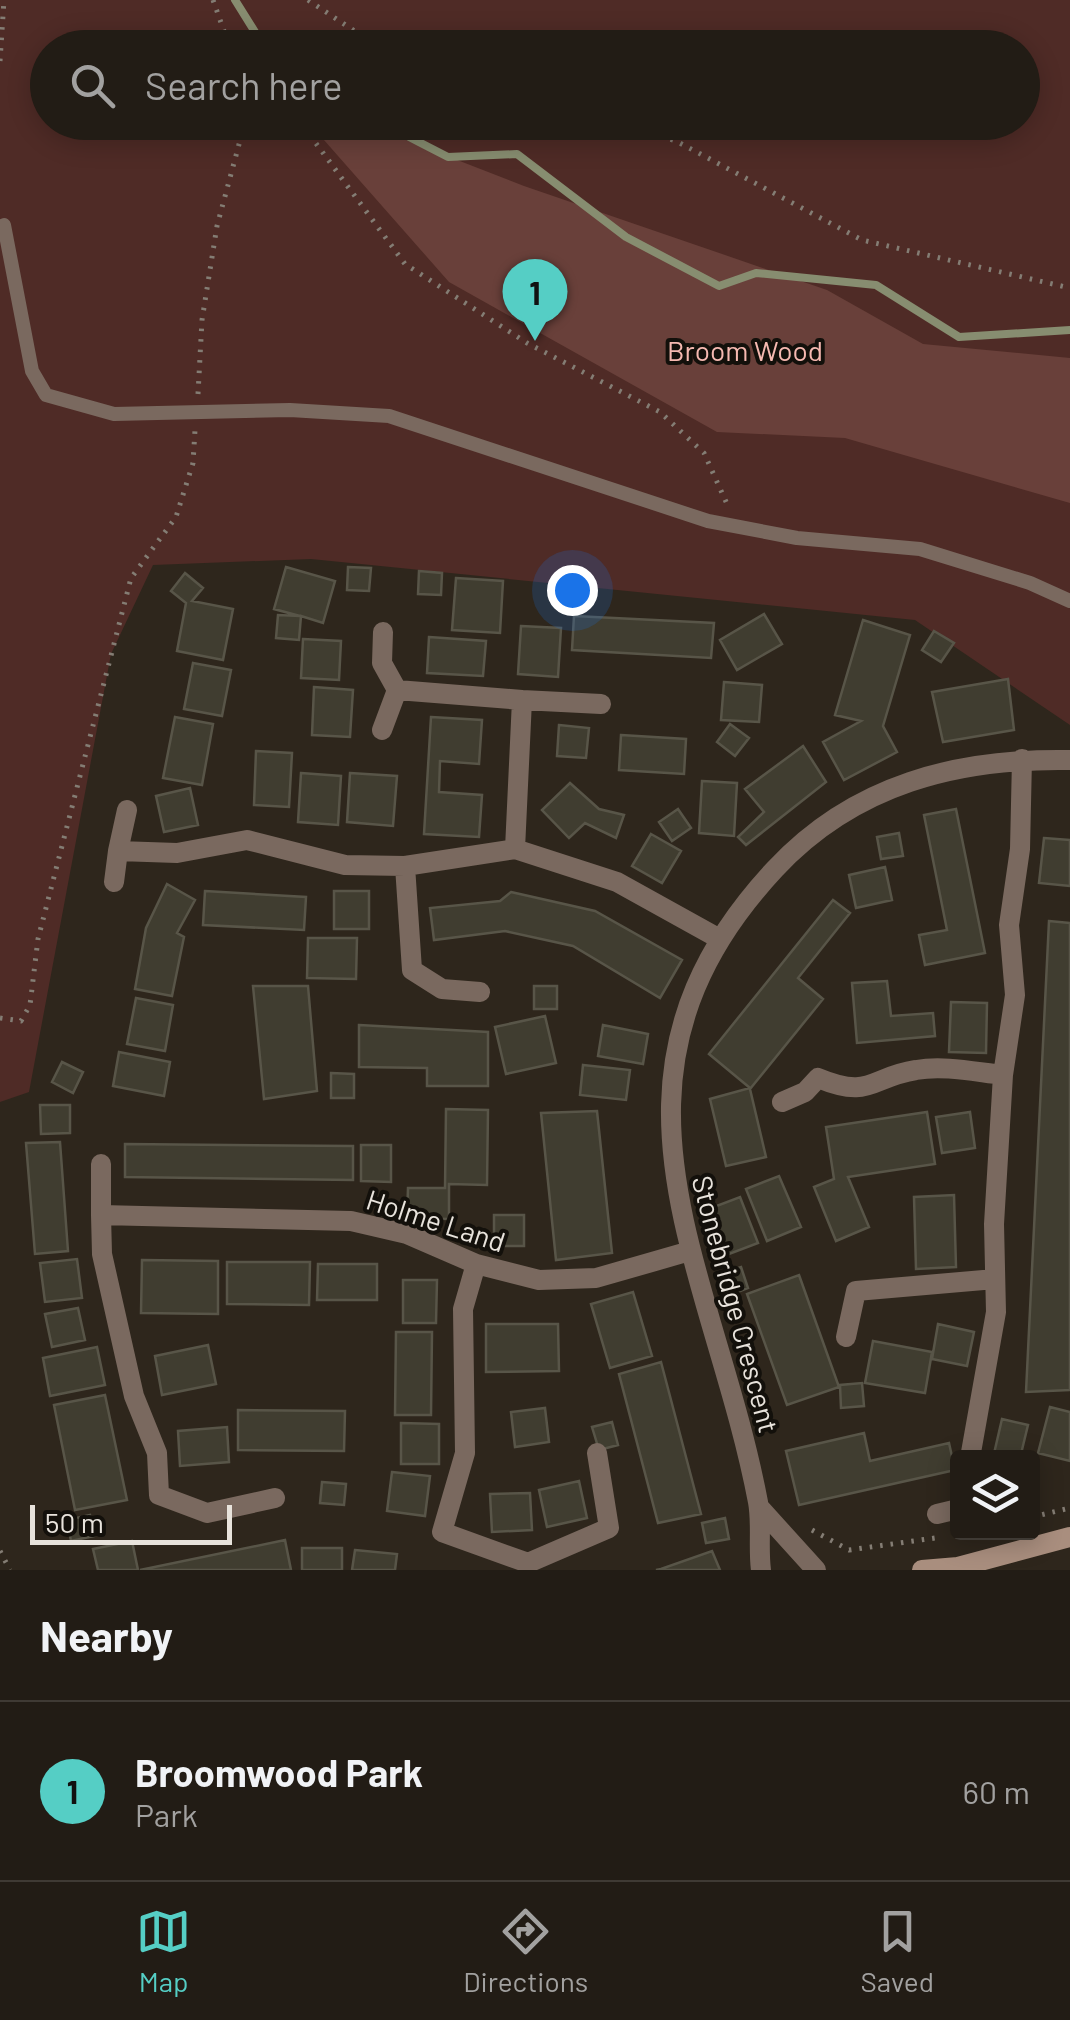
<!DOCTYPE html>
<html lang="en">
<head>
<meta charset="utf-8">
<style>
	:root { --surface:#221c15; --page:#2a251e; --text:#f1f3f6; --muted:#a2a1a0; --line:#3f3a34; --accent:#55cec5 }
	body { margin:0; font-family:Barlow,sans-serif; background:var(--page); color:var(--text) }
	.controls { position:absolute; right:30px; bottom:30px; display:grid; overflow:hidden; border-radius:10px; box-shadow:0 5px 25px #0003 }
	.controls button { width:90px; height:90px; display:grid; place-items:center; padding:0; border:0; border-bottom:2px solid var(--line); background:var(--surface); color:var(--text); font:50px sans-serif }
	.scale { position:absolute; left:30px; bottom:25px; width:202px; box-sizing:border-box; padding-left:10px; border:5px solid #e8e3dc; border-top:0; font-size:28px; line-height:35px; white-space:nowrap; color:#e8e3dc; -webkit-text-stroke:8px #13100b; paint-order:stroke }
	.you { position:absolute; left:572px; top:590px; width:35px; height:35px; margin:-25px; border:8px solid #fff; border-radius:50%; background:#1a73e8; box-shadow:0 0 0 15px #1a73e833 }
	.badge { display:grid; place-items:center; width:65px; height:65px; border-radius:50%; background:var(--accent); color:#111; font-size:32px; font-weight:700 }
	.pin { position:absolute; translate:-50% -82px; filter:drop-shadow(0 2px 5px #0008) }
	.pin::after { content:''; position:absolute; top:52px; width:35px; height:30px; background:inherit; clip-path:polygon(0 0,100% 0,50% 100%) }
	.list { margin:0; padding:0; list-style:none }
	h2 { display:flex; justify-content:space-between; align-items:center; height:130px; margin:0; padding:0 40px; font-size:42px }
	h2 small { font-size:32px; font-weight:400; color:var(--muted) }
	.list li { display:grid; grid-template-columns:65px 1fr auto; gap:30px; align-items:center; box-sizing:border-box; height:180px; padding:0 40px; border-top:2px solid var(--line) }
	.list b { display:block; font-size:38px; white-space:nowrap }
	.list p { margin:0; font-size:32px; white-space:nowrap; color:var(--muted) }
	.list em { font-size:32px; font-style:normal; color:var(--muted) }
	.icon { flex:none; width:55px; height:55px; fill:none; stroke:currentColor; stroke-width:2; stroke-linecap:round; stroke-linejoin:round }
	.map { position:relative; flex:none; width:1070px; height:1570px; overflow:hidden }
	.search { position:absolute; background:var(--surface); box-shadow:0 5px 25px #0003; left:30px; right:30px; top:30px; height:110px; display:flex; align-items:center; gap:25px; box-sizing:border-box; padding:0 35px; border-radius:55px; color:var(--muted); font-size:38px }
	.sheet { height:310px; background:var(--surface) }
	nav { display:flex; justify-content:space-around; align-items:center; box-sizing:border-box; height:140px; border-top:2px solid var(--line); background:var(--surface); font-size:28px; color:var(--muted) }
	nav a { display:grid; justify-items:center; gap:5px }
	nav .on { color:var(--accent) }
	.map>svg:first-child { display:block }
	.green { fill:#4f2b26; fill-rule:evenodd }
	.forest { fill:#69403a }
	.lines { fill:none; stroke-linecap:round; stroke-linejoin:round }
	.stream { stroke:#878d70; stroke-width:8 }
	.building { fill:#403d30; stroke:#585548; stroke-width:2.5 }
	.path { stroke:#847d74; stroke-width:5; stroke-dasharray:2.5 8; stroke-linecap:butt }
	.lane { stroke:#7a695f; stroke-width:14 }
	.street { stroke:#7a695f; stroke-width:20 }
	.secondary { stroke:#a98e7e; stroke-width:20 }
	.labels { text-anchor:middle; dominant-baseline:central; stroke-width:8; stroke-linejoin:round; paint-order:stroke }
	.park-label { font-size:28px; fill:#f6b9b1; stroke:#13100b }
	.street-label { font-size:28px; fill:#e8e3dc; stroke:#13100b }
</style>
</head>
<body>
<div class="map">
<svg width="1070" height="1570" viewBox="0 0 1070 1570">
	<rect width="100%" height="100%" fill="#2e261c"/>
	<!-- green -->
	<path class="green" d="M0,0H1070V725L915,620L311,559L153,565L111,654L29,1092L0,1102ZM48,48H1022V122H48Z"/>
	<!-- forest -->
	<path class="forest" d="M309,123H362L524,186L827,290L923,344L1070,358V503L845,438L717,432L449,282Z"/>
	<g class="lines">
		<!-- stream -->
		<path class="stream" d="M235,0L265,48
			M380,122L448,157L517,154L626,237L719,286L756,273L876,285L959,337L1070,330"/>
	</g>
	<!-- building -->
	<path class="building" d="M286,567L335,581L323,623L301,616L299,640L276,638L278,615L300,616L274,609Z
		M348,567L371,568L369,591L347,590Z
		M419,571L442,573L441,595L418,594Z
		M185,573L203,588L192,601L233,609L223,660L177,651L186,603L171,591Z
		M456,578L503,581L500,633L452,630Z
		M764,614L782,644L737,670L720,640Z
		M574,616L714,623L711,658L572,650Z
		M863,620L910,635L883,726L897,752L844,780L823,742L861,721L835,715Z
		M521,626L561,628L558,677L518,674Z
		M934,631L954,643L941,662L922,650Z
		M429,637L486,641L483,676L427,673Z
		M303,639L341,641L339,680L301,678Z
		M193,663L231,670L222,716L184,709Z
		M1008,679L1014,730L943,742L932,692Z
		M724,682L762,685L759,722L721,720Z
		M314,687L353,690L350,737L312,735Z
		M175,717L213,724L202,785L163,778Z
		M431,717L482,720L479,764L440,761L439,792L482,795L479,837L424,834Z
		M730,724L749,738L735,756L717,742Z
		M559,725L589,728L586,758L557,756Z
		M621,735L686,739L684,774L619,770Z
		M803,746L826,782L746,845L738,837L764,812L745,789Z
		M256,751L292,753L289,807L254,805Z
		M301,773L341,776L338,825L298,822Z
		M350,773L397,776L393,826L347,822Z
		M702,781L737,783L734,836L699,833Z
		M570,783L599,809L624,815L616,838L585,823L569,838L542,810Z
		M190,788L198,825L164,832L156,796Z
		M678,809L691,828L672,841L659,822Z
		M956,809L985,953L925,965L919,935L947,930L924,815Z
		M899,833L903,856L881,859L877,837Z
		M651,834L681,851L662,883L632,866Z
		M1044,838L1070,840V886L1039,883Z
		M885,867L892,900L856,908L849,875Z
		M167,884L195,900L177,933L184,937L172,996L135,989L146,928Z
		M205,891L306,897L304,930L203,925Z
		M334,891H369V929H334Z
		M511,892L595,911L682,960L660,998L573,946L505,931L434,940L430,908L500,901Z
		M833,900L850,913L798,978L823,999L750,1089L766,1157L726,1166L710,1099L750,1088L709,1054Z
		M1049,921L1070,923V1390L1026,1392Z
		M308,938H357L356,979L307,978Z
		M887,981L891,1016L933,1013L935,1036L857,1043L852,983Z
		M253,986H308L317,1091L264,1099Z
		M534,986H557V1009H534Z
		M136,998L173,1005L165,1051L127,1044Z
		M951,1002L987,1003L986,1053L949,1052Z
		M545,1016L556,1063L506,1074L495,1027Z
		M359,1025L488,1032V1086H427V1068L359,1067Z
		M603,1025L648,1034L643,1064L598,1056Z
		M119,1052L170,1062L164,1096L113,1086Z
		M62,1062L83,1072L73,1093L52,1082Z
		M583,1065L630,1070L626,1100L580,1095Z
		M331,1073L354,1074V1098H331Z
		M40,1105H70V1133L41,1134Z
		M446,1109L488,1110L487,1185L449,1184V1219L407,1218L408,1188H445Z
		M597,1111L612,1253L556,1260L541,1113Z
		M927,1112L935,1164L848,1177L869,1227L836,1241L814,1187L834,1179L826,1127Z
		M970,1112L975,1148L942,1153L936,1117Z
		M60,1142L68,1251L35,1254L26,1143Z
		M125,1144L353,1146V1180L125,1177Z
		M361,1145H391V1182L361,1181Z
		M779,1176L801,1227L767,1241L746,1189Z
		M954,1195L956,1267L916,1269L914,1197Z
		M740,1197L758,1243L724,1256L706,1210Z
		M494,1215H524V1246H494Z
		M77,1259L82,1298L45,1302L40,1263Z
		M142,1260L218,1261V1314L141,1313Z
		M227,1262H310L309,1305L227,1304Z
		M318,1264H377V1300H317Z
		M741,1267L748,1288L727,1296L719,1274Z
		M799,1275L839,1387L787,1405L747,1294Z
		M403,1280H437L436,1323H403Z
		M633,1292L652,1356L610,1368L591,1304Z
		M78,1308L85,1340L52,1347L45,1314Z
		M486,1324H558L559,1371L486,1372Z
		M938,1324L974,1332L967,1366L932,1359Z
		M396,1332H432L431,1415H395Z
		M873,1341L932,1352L925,1393L865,1383Z
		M208,1345L216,1384L162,1395L155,1356Z
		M97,1347L105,1385L50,1396L43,1358Z
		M661,1362L701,1514L658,1523L619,1374Z
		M862,1383L864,1406L841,1408L840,1385Z
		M105,1395L127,1500L75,1510L54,1405Z
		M1050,1407L1070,1412V1461L1038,1453Z
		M545,1408L549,1442L515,1447L511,1412Z
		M238,1410L345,1411L344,1451L238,1450Z
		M1002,1419L1028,1425L1020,1458H993Z
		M612,1422L618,1445L599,1450L592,1427Z
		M401,1423L439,1424V1464H401Z
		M227,1427L229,1462L180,1466L178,1431Z
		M864,1433L870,1461L949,1443L955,1470L799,1505L786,1451Z
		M392,1472L430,1476L425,1516L387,1511Z
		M579,1481L587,1518L547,1527L539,1490Z
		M322,1482L346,1484L344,1505L320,1503Z
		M530,1493L532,1530L492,1532L490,1494Z
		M90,1515L94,1536L71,1541L67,1520Z
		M725,1518L729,1539L706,1543L702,1523Z
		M285,1540L291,1570H140Z
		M132,1541L138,1570H98L93,1549Z
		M302,1548H342V1570H302Z
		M355,1550L397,1554L395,1570H352Z
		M712,1551L720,1570H656L661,1569Z"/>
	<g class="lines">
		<!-- path -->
		<path class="path" d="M213,0L230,48
			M308,0L380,48
			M0,61L4,0
			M293,122L315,142L405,264L527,343L660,412L704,453L727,504
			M610,122L676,141L862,240L1070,288
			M198,394L202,320L217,226L245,122
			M0,1018L21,1021L30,1005L38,939L131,578L176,517L193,463L195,430
			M1032,1517L1070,1508
			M812,1530L849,1550L935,1538
			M0,1551L10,1570"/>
		<!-- lane -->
		<path class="lane" d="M4,225L32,371L46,395L114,414L290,410L389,416L708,521L797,538L920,549L1030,583L1070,601"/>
		<!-- street -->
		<path class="street" d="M383,632L382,663L397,690L522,700L515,849
			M522,700L601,704
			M382,730L397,690
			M118,851L127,810
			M405,866L412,970L442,989L480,992
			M114,882L118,851L177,853L247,840L345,865L405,866L515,849L617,882L718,938
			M782,1102L805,1092L818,1078C871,1100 870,1077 916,1070C944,1065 975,1072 1003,1075
			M101,1164V1215
			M476,1264L463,1309L465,1453L442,1532L528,1563L609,1528L597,1453
			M846,1337L856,1291L995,1279
			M970,1458L996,1312L994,1224L1003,1075L1015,995L1009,925L1020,849L1022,759
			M275,1498L207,1513L159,1495L157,1453L134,1396L102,1254L101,1215L351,1221L407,1234L476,1264L539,1280L596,1278L690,1251
			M759,1507L816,1570
			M937,1514L958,1509
			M761,1570C758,1548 762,1524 758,1502C713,1266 578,1080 775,869C854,784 958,758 1070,760"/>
		<!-- secondary -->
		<path class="secondary" d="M922,1570L958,1567L1070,1537"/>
	</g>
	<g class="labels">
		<!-- park labels -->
		<g class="park-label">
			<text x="745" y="350">Broom Wood</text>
		</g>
		<!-- street labels -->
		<g class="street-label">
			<text transform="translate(436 1220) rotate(18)">Holme Land</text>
			<text transform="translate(736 1304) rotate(75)">Stonebridge Crescent</text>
		</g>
	</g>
</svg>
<div class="controls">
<button><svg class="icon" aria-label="layers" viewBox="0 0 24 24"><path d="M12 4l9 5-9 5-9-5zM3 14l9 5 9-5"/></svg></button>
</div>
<div class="scale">50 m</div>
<div class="you"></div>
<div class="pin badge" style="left:535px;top:341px">1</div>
<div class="search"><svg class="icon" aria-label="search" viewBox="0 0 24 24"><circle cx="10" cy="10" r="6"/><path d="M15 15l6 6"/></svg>Search here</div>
</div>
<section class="sheet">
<h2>Nearby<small></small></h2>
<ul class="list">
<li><span class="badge">1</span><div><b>Broomwood Park</b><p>Park</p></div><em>60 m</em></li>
</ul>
</section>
<nav>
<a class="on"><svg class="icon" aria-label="map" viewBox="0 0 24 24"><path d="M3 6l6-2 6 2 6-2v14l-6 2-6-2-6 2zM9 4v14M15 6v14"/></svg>Map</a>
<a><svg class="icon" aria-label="directions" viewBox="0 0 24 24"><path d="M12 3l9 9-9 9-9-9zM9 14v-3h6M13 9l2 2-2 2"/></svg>Directions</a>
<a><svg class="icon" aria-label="saved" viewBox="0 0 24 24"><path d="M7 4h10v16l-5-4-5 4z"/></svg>Saved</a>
</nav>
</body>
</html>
